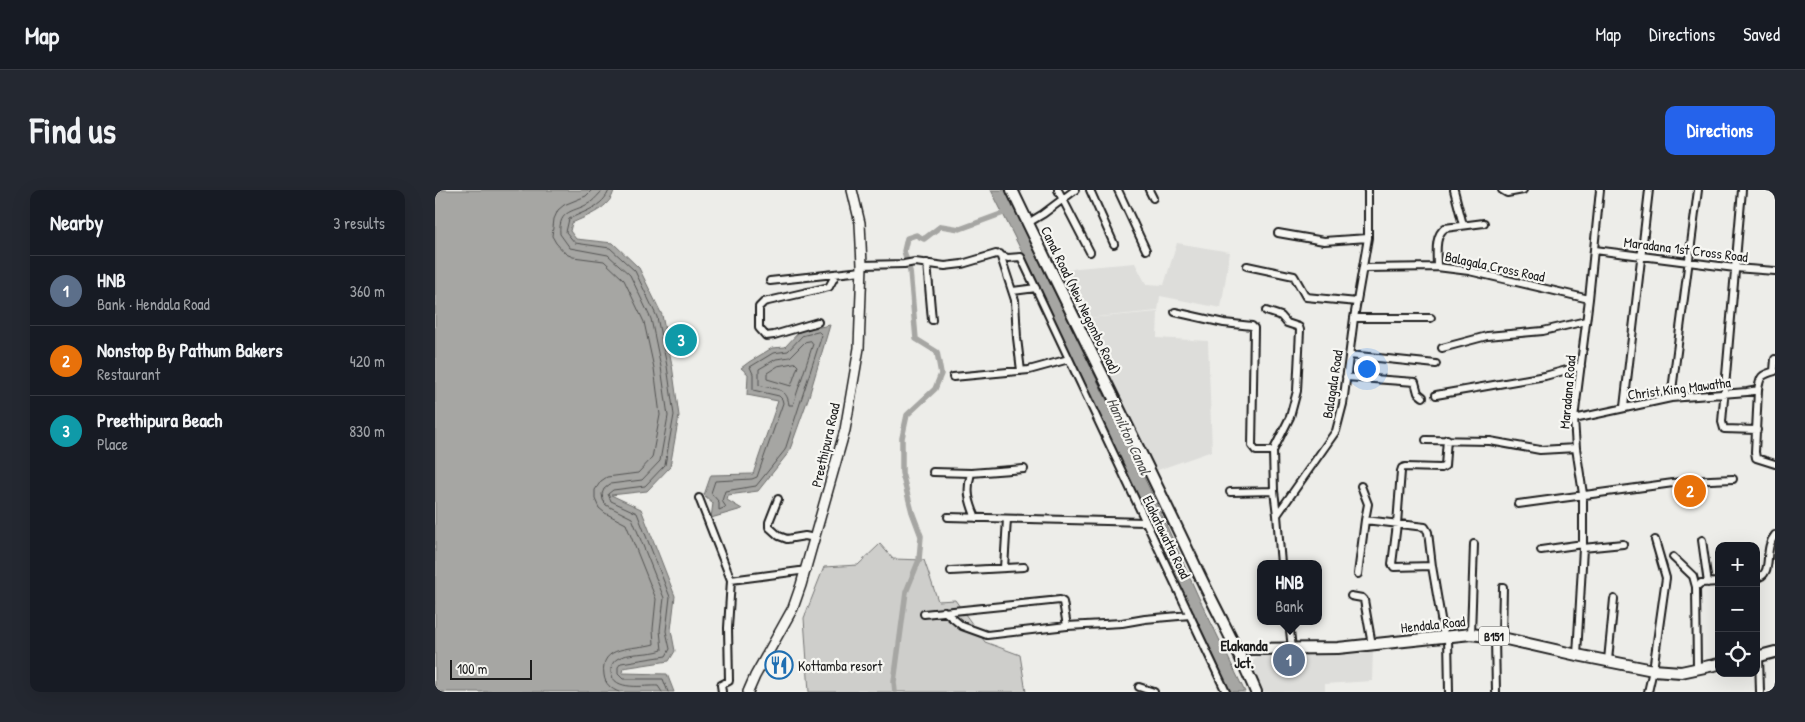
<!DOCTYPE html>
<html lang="en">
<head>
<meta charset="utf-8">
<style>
	:root { --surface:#171b24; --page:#242831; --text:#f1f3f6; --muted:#9ea1a6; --line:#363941; --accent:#2563eb }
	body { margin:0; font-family:"Patrick Hand",sans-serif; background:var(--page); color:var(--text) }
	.controls { position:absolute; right:15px; bottom:15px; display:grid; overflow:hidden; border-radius:10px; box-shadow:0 5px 20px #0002 }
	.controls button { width:45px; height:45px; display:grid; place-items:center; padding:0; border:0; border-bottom:1px solid var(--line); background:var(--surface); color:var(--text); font:25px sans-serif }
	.scale { position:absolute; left:15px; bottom:12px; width:82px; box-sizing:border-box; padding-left:5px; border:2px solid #1c1c1c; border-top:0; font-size:14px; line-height:18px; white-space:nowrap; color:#1c1c1c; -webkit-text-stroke:4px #f6f6f2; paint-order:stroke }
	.you { position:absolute; left:931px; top:178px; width:18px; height:18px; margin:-12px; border:4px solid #fff; border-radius:50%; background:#1a73e8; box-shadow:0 0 0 8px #1a73e833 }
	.badge { display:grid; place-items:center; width:32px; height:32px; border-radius:50%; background:var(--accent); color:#fff; font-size:16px; font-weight:700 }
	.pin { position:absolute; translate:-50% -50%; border:2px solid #fff; box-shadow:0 1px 5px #0006 }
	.popup { position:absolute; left:822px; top:370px; width:65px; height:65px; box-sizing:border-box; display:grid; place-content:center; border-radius:10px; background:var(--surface); filter:drop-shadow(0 1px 4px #0005); font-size:16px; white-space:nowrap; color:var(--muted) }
	.popup b { font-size:19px; color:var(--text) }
	.popup::after { content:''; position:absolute; left:50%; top:100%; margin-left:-10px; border:10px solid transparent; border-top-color:var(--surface) }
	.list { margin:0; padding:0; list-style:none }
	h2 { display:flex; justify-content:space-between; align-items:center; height:65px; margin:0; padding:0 20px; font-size:21px }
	h2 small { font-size:16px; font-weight:400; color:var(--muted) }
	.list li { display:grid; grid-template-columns:32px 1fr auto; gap:15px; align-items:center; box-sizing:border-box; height:70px; padding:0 20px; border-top:1px solid var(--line) }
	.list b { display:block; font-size:19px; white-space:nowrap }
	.list p { margin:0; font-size:16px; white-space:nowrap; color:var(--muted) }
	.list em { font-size:16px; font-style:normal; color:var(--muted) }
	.icon { flex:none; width:28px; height:28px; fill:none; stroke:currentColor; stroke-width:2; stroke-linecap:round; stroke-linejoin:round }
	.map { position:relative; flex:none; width:1340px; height:502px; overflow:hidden; border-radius:10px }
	header { display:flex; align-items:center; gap:30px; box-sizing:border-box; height:70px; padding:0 25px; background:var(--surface); border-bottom:1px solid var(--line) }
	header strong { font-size:24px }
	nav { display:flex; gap:28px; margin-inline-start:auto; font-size:18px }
	.intro { display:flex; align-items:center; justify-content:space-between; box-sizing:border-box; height:120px; padding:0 30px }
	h1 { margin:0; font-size:35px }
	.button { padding:12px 22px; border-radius:10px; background:var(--accent); color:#fff; font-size:18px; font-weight:700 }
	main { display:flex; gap:30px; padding:0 30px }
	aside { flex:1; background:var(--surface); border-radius:10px; box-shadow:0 5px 20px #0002 }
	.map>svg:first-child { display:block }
	.built { fill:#ddddda }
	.green { fill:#cececb; stroke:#757574 }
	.water { fill:#a6a6a3; stroke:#6f6f6d }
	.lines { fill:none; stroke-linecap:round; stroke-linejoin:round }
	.shore { stroke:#535352; stroke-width:1 }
	.canal { stroke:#a6a6a3; stroke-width:5.5 }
	.street-casing { stroke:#1c1c1c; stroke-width:10 }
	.secondary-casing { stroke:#1c1c1c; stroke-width:12 }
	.primary-casing { stroke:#1c1c1c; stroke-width:14 }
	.street { stroke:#f6f6f2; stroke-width:6 }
	.secondary { stroke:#f6f6f2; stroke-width:9 }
	.primary { stroke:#f6f6f2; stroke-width:10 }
	.labels { text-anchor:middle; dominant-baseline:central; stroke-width:4.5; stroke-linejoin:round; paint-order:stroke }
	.shield { fill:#f6f6f2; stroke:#5d5d5c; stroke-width:1 }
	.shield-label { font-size:12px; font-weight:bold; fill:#1c1c1c }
	.street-label { font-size:14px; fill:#1c1c1c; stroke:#f6f6f2 }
	.poi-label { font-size:14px; fill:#1c1c1c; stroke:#f6f6f2; text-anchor:start }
	.water-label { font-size:15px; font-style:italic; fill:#535352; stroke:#f6f6f2 }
	.neighbourhood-label { font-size:15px; font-weight:bold; fill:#1c1c1c; stroke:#f6f6f2 }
</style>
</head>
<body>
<header>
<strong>Map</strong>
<nav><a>Map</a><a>Directions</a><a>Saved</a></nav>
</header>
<div class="intro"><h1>Find us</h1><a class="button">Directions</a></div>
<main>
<aside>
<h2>Nearby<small>3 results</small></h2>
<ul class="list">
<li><span class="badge" style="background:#5c6f8a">1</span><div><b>HNB</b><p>Bank · Hendala Road</p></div><em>360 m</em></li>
<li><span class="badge" style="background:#e8710a">2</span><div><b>Nonstop By Pathum Bakers</b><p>Restaurant</p></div><em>420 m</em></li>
<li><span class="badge" style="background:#0f9aa8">3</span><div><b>Preethipura Beach</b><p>Place</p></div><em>830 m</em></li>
</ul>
</aside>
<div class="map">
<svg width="1340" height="502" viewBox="0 0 1340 502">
	<rect width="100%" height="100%" fill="#edede9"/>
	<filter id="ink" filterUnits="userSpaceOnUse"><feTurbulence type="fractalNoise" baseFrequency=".02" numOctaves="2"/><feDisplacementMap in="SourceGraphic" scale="10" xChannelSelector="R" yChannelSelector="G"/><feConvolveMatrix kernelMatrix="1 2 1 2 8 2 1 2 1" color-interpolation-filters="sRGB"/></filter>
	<g filter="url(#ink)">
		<!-- built -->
		<path class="built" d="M742,53L795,62L786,118L725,106L723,121L641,129L620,85L642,78L700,73L711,94L729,95Z
			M723,122L722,148L773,151L777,261L717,282L642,129Z
			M938,459L937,491L890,494V502H824L814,477L821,467L832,464Z"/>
		<!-- green -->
		<path class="green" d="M445,354L458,369L489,370L503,411L520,410L550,452L585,465L591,502H374L369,428L389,377L423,375Z"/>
		<!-- water -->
		<path class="water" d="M0,0H179C176,18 152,26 137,33L135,41L141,49L178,53L204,78L227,125L237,175L244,226L235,277L212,301L176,305L206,319L240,406L236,440L240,461L234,471L188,478L187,483L232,484L239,502H0Z
			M556,0H570L720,310L763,406L810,502H795L588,64Z
			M395,135L374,206L354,262L323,301L293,305L292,310L307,319L276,328L278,313L269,305L276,285L318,284L343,211L312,205L313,184L306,178L314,172L337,158L350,157L365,141Z"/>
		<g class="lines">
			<!-- shore -->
			<path class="shore" d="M157,0L151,6L129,15L123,20L119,29L117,46L121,53L131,64L138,67L169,71L189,90L209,132L219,178L225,225L217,268L203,283L172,287L166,291L160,300V309L164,318L170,323L191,334L221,409L218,439L219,454C199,460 164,454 169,485C170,494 176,499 184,502
				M168,0C164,4 160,9 156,12C140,23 123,18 125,44L135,58L173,65L195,85L216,129L226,177L233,226L225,271L207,290L175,294L169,299L167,304L168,310L171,315L197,328L229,408L225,440L227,460C215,465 192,462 182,469C177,472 176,477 176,482C178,502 210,495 223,496L227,502
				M174,0C169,17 147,22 134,29L131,42L140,53L175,58L200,81L222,127L232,176L239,225L230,275L210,296L178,300L173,304L176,311L202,323L235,407L231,441L235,459L231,466L186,473L183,477V484L188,489H228L233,502
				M384,142L387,145L350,260L321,296L290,301L287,311L291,317L284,320V312L276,303L280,291L317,289L322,287L348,213L347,209L344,206L318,200V184L315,177L338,163L353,161L367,146Z
				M376,151L378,154L358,215H354C352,196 339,200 324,195V179L341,169L355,167L370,152Z
				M360,173L363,176L356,196L332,189V183L343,176Z"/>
			<!-- canal -->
			<path class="canal" d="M460,502L459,492L471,402L484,370L486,346L477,322L467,283V248L472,225L500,199L506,184L502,162L481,149L475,81L469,61L472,48L481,45L489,49L506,36L525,39L574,21"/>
			<!-- street casing -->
			<g class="street-casing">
				<path id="street" d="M623,0L655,62
					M655,0L679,54
					M683,0L711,60
					M714,0L718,8
					M1019,0L1028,35
					M1067,0L1072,3L1088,0
					M1307,0L1287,232L1289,239L1322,240
					M593,33L608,24L640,0
					M843,43L889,51L933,48
					M1160,60L1300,78L1340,81
					M565,64L580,110L582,148L586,181
					M492,73L497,130
					M427,75L469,74L480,72L510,76L527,74L561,64L573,68L586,67L791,502
					M812,76L859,86L871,107L922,112
					M1002,77C1002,64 999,46 1010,38L1049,33
					M929,78L1002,77L1034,81L1154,109
					M335,91L427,81
					M578,101L601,98
					M831,121L846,126L852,133L864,137L865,140L862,201L855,227L838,261L839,301L842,325
					M740,122L789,133L817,136L819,138L817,256L821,261H838
					M919,128H996
					M383,132L339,145L331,146L324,138V117L329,112L394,97L401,84
					M1007,158L1052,146L1108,141L1151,131
					M914,165L1001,174
					M1339,181L1340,169
					M518,187L594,180L634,169
					M911,187L980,192L983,203L988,207
					M1323,200L1320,262L1321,268L1340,274
					M1001,205L1110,186L1146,176
					M1236,208L1263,0
					M1189,217L1214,0
					M1139,229L1236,208L1312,202L1323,200C1325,186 1326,185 1340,181
					M991,250L1055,251L1105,260L1141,258
					M498,282L536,283
					M926,296L933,314L930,330
					M795,302L839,301
					M264,308L296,390L293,438L294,491L286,495L287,502
					M343,309L334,332V337L344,346L352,349L370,346L380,348
					M1083,314L1253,291L1298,289
					M513,327L710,332
					M541,328C534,311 531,301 536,283L589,279
					M1267,350L1273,393
					M1148,358L1188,354
					M1106,360L1148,354
					M1238,367L1258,386L1261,397
					M846,374L842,325L901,241L908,214L919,128L933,48V0
					M569,378L572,329
					M516,381L589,377
					M923,384L930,330L990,337L993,342L997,376
					M1321,388C1340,385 1327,360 1340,345
					M296,390L372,380
					M916,406L927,408L929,410L937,455
					M509,421L527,436L552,445L632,436L687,433L710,429L755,425
					M489,424L625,410L628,412L632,436
					M854,431L857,459
					M1036,444L1039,354
					M1009,446L997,376L959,377L957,374L962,334L966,281L967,278L970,277L1006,278L1010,276L1012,249
					M1013,446L1014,502
					M1060,447L1061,502
					M1067,448L1068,397
					M1142,465L1148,358V304L1141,258L1139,229L1154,109L1165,0
					M1324,466L1325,502
					M1173,470L1179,409
					M1262,478L1261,397L1266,393L1284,392
					M704,497L719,502
					M1213,502L1218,480L1231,388L1220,350"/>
			</g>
			<!-- secondary casing -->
			<g class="secondary-casing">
				<path id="secondary" d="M313,502L320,486L358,418L366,395L410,240L424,158L427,75L425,33L417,0"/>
			</g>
			<!-- primary casing -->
			<g class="primary-casing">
				<path id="primary" d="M577,0C638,128 703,254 763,382C782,422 804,461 821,502
					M803,461L810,459L903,458L1036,444L1067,448L1142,465L1218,480L1246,482L1284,474
					M1321,467L1340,462"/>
			</g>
			<!-- street -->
			<use href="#street" class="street"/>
			<!-- secondary -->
			<use href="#secondary" class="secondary"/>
			<!-- primary -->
			<use href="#primary" class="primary"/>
		</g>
	</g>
	<!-- icons -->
	<defs>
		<g id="restaurant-ring" transform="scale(1.4375)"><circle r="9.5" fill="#f6f6f2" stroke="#1f6fb2" stroke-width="1.5"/><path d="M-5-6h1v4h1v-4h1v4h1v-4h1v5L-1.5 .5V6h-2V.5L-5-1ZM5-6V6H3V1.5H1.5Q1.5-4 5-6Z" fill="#1f6fb2"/></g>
	</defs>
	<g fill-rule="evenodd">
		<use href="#restaurant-ring" x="344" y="475"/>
	</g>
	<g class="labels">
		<!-- shield labels -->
		<rect class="shield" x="1044" y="436.5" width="30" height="19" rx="4"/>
		<g class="shield-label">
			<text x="1059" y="446">B151</text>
		</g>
		<!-- street labels -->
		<g class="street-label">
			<text transform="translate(1251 59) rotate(7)">Maradana 1st Cross Road</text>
			<text transform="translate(1060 76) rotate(12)">Balagala Cross Road</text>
			<text transform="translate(646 110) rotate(64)">Canal Road (New Negombo Road)</text>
			<text transform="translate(897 194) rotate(-81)">Balagala Road</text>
			<text transform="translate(1244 198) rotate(-7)">Christ King Mawatha</text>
			<text transform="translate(1132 202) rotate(-85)">Maradana Road</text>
			<text transform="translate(390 255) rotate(-77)">Preethipura Road</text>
			<text transform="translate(732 347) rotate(64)">Elakatawatta Road</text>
			<text transform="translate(998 434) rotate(-6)">Hendala Road</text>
		</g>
		<!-- poi labels -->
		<g class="poi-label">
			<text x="363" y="475">Kottamba resort</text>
		</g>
		<!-- water labels -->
		<g class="water-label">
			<text transform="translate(694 246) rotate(65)">Hamilton Canal</text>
		</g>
		<!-- neighbourhood labels -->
		<g class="neighbourhood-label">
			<text x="809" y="455">Elakanda<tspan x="809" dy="17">Jct.</tspan></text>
		</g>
	</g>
</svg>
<div class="controls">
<button>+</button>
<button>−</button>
<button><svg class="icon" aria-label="locate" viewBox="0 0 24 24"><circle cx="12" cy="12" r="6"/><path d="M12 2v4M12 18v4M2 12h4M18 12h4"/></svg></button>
</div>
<div class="scale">100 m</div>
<div class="you"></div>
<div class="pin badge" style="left:854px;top:470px;background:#5c6f8a">1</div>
<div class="popup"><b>HNB</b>Bank</div>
<div class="pin badge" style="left:1255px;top:301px;background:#e8710a">2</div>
<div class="pin badge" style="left:246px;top:150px;background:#0f9aa8">3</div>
</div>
</main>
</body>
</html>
